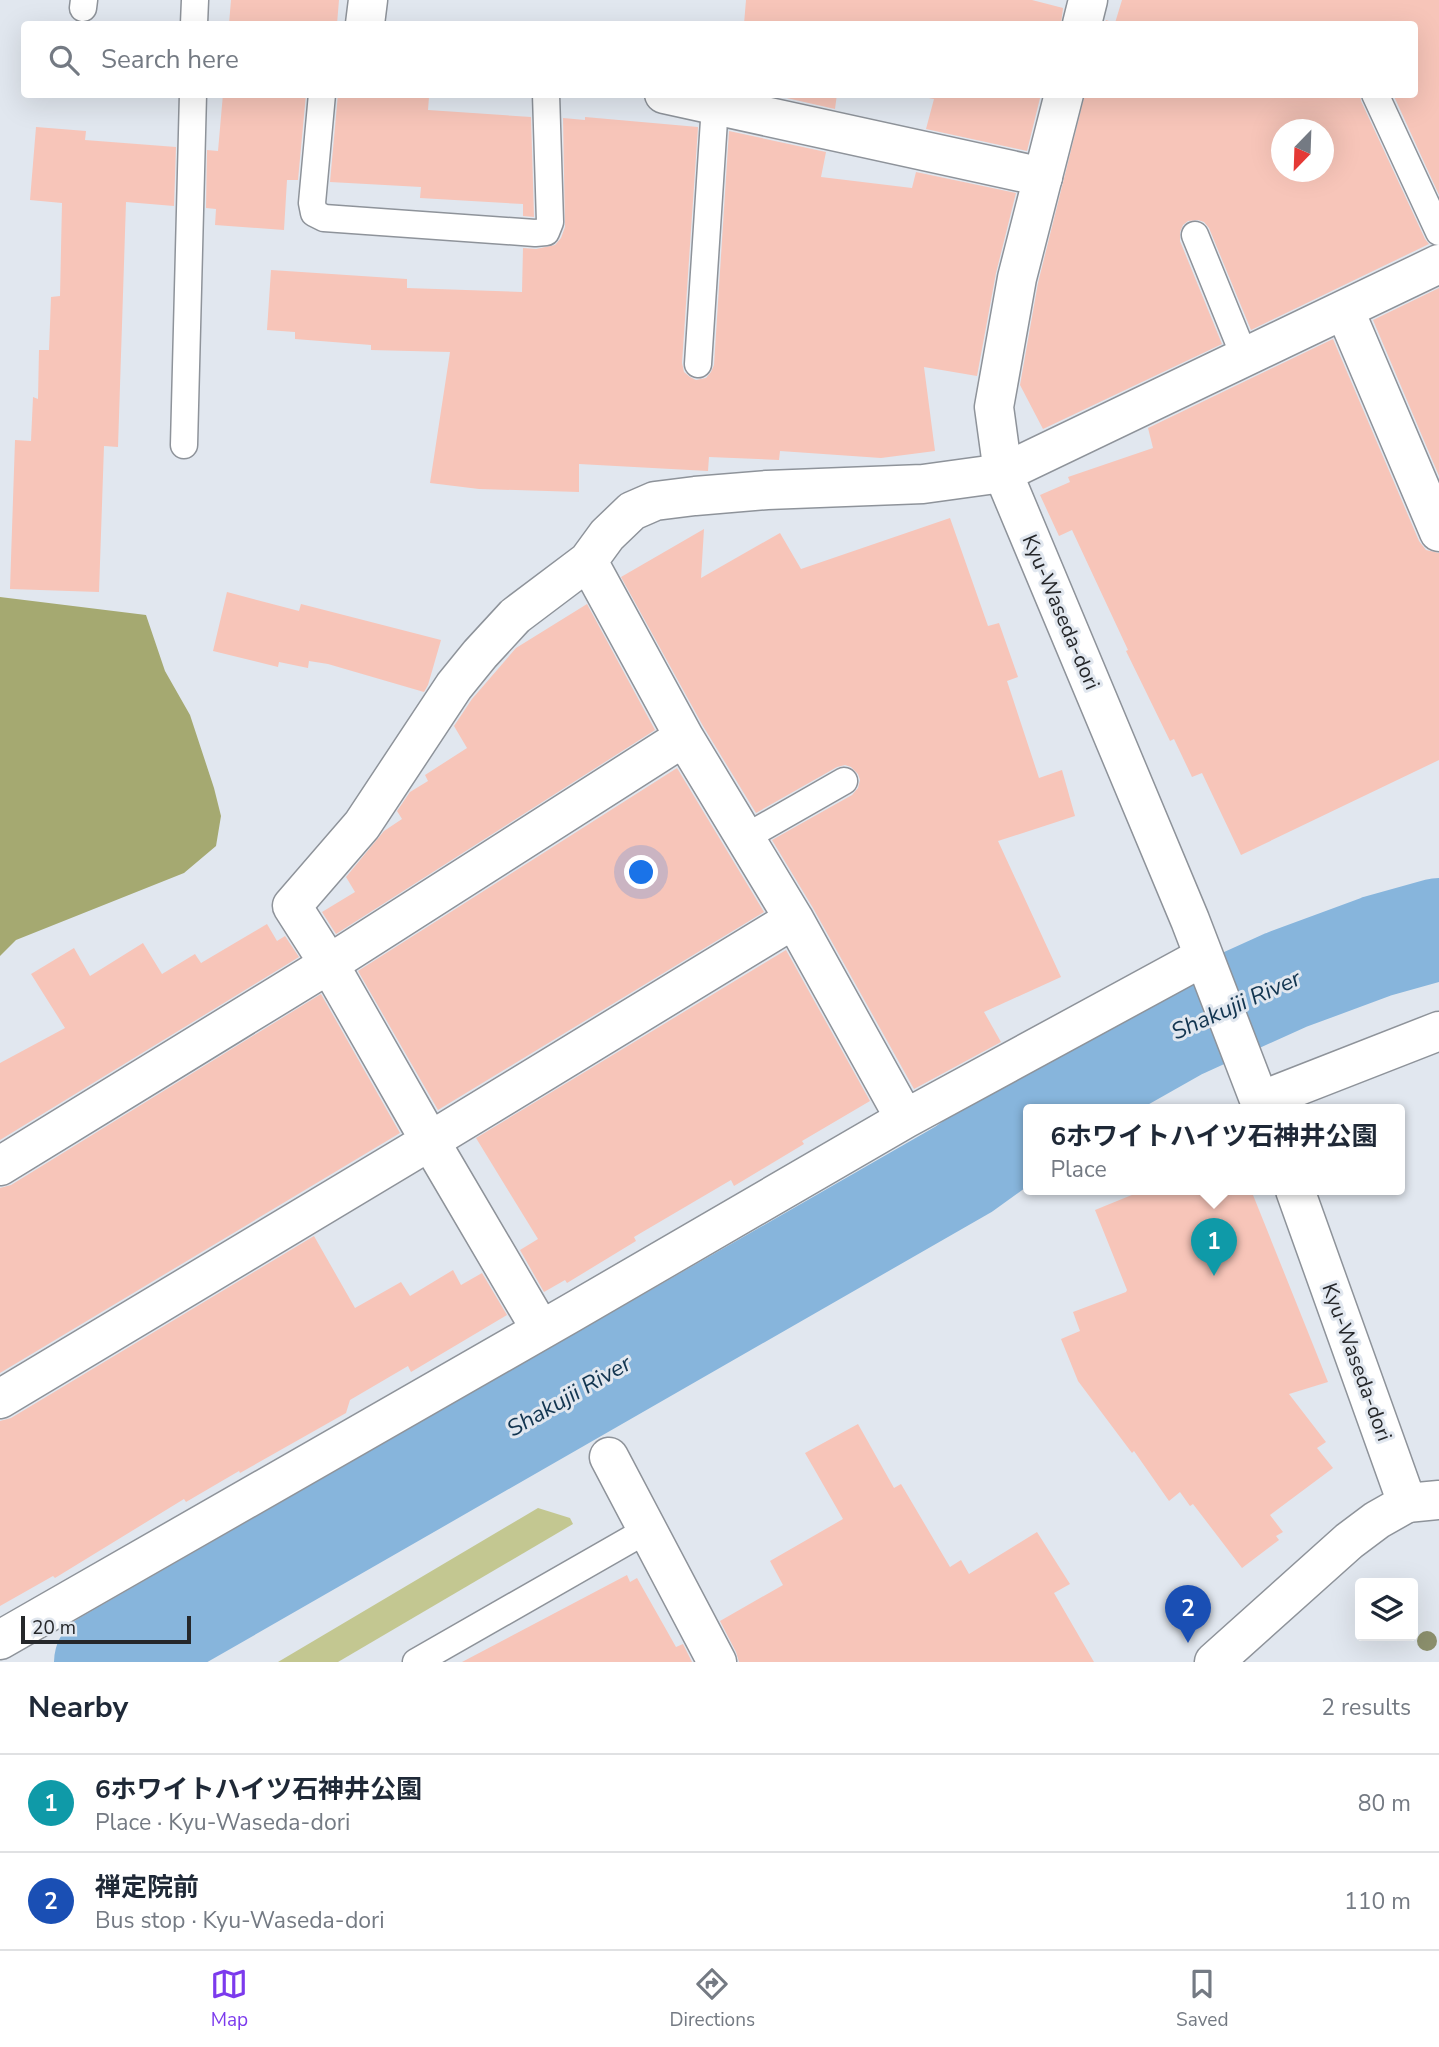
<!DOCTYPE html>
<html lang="en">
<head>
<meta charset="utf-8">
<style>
	:root { --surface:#fff; --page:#f6f6f7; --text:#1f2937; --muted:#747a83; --line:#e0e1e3; --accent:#7c3aed }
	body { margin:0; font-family:"Nunito Sans","Noto Sans JP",sans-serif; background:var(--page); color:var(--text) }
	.controls { position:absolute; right:21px; bottom:21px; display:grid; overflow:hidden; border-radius:7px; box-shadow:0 7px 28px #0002 }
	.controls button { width:63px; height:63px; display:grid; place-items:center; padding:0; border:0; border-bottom:2px solid var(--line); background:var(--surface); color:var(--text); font:35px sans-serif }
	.compass { position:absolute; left:1271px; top:119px; width:63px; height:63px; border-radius:50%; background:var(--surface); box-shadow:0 7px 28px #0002; rotate:203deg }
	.scale { position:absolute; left:21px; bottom:18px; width:170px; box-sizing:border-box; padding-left:7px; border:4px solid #25272a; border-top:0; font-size:19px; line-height:24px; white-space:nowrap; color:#25272a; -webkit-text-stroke:5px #e1e7ef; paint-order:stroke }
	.you { position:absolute; left:642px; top:873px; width:24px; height:24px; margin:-18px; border:5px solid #fff; border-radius:50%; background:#1a73e8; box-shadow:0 0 0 10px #1a73e833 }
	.badge { display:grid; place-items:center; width:46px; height:46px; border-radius:50%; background:var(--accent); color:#fff; font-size:23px; font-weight:700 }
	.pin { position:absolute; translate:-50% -58px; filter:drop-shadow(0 2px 4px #0008) }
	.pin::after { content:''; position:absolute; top:37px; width:24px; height:21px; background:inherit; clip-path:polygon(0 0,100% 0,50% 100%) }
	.popup { position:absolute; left:1023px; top:1104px; width:382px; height:91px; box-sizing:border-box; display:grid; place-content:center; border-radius:7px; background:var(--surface); filter:drop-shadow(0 2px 5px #0005); font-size:23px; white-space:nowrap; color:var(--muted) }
	.popup b { font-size:26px; color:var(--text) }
	.popup::after { content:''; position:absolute; left:50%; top:100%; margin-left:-14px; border:14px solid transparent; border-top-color:var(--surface) }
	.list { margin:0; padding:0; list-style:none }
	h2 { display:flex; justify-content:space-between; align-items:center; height:91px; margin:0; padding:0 28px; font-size:30px }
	h2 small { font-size:23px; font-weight:400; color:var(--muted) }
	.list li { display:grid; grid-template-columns:46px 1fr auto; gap:21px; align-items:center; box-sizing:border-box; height:98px; padding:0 28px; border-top:2px solid var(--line) }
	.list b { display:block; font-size:26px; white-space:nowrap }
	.list p { margin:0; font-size:23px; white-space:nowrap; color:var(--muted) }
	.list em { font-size:23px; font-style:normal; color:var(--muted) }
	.icon { flex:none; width:38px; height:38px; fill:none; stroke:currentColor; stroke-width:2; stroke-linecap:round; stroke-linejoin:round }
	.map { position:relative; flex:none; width:1439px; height:1662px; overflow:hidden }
	.search { position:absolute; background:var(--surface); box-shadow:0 7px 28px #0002; left:21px; right:21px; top:21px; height:77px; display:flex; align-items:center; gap:18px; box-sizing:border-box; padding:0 24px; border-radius:7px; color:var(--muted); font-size:26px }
	.sheet { height:287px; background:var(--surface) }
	nav { display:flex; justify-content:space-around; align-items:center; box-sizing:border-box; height:98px; border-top:2px solid var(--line); background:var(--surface); font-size:19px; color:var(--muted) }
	nav a { display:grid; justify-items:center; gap:4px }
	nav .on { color:var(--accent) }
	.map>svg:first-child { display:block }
	.green { fill:#c3c791 }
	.forest { fill:#a5a971 }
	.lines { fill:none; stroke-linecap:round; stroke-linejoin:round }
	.river { stroke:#87b5dc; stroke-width:102 }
	.building { fill:#f7c5b9; fill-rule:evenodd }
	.service-casing { stroke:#8e939a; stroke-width:29 }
	.minor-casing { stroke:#8e939a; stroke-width:41 }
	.tertiary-casing { stroke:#8e939a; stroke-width:41 }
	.primary-casing { stroke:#8e939a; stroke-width:41 }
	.service { stroke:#fff; stroke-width:26 }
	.minor { stroke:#fff; stroke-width:38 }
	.tertiary { stroke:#fff; stroke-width:38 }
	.primary { stroke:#fff; stroke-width:38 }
	.tree { fill:#8c906d }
	.labels { text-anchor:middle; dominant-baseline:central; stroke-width:6; stroke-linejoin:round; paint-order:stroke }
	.street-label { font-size:21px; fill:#25272a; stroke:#e1e7ef }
	.water-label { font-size:23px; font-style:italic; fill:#123550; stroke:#e1e7ef }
</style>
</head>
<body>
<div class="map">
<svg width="1439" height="1662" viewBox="0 0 1439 1662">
	<rect width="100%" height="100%" fill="#e1e7ef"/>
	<!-- green -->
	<path class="green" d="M538,1508L570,1518L573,1524L338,1662H278Z"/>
	<!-- forest -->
	<path class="forest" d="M0,597L146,615L165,671L190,715L214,788L221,816L216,846L184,873L16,940L0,956Z"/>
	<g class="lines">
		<!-- river -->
		<path class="river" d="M1048,1110L1102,1072L1178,1029L1286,980L1378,946L1439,929
			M105,1662L964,1169L1028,1123"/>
	</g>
	<!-- building -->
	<path class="building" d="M231,0H339L337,24H229Z
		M746,0H1032L1063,8L1061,24H744Z
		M1122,0H1439V195L1393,94H1415V24H1104L1106,20L1115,23Z
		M223,94H306L298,180H287L284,230L215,225L216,209L206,208L207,150L218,151Z
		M338,94L429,97L428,110L531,117L534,217L523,216V204L420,198L421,187L330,182Z
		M769,94H837L835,109Z
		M907,94H1041L1027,151L926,129L934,99Z
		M1085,94H1360L1361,101L1425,239L1429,244L1251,330L1209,228L1204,222L1198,220L1188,221L1183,225L1180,232V241L1222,344L1043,429L1020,385L1038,283ZM1282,130H1324V172H1282Z
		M585,117L698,127L682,363L684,372L690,377L696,380L706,378L711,372L714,365L729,131L826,152L821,177L912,188L916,172L1016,193L996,273L977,376L924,367L935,451L881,458L780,451L779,460L709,457L708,471L579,464V492L479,489L430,483L450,352L371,350V345L295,339V332L267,330L271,270L407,279V288L522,292L523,248L536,249L555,245L561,238L565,227L563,118L585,120Z
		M36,127L86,131L85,140L176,147L174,206L126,202L118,447L104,446L99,592L10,589L15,440L31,441L33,397L38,399L39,350H49L51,297L60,296L62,203L30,200Z
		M1439,288V476L1373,320Z
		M1333,339L1419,541L1426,550L1439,553V760L1241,855L1202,773L1192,777L1174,739L1170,741L1126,651L1128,650L1072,530L1059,536L1040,495L1070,482L1068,477L1153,448L1148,428Z
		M950,518L988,626L999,623L1018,677L1007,681L1039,778L1062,770L1075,816L998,841L1061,977L984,1012L1001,1042L914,1089L813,908L772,840L852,795L858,788L860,780L858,774L851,767L845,765L837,767L756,813L703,726L621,577L704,529L701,578L780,533L801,569Z
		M227,592L299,611L301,604L441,640L428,685L424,692L328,664L309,661L308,668L279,662L278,667L213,651Z
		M587,604L655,730L336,934L322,912L355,892L346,877L384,831L402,819L397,811L410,792L428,781L425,775L467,748L454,726L472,699L516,648Z
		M677,768L764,912L438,1110L358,971Z
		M267,924L277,941L285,936L299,957L0,1140V1063L65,1028L31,974L74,948L90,976L143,943L162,974L195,954L201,963Z
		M786,950L870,1101L802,1141L804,1144L734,1186L731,1180L634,1237L636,1241L567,1283L565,1280L544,1292L520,1250L538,1239L476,1138Z
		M321,994L400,1133L0,1373V1188L11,1185Z
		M1144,1190H1251L1328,1382L1289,1394L1326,1442L1317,1448L1333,1468L1270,1515L1283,1532L1276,1536L1279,1540L1242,1568L1193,1504L1190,1506L1180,1492L1169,1501L1134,1451L1132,1453L1078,1381L1061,1339L1080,1331L1073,1312L1126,1292L1127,1290L1095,1210Z
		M314,1236L355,1308L401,1282L410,1296L453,1270L461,1285L482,1273L507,1315L411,1372L408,1366L350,1400L346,1413L240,1473L239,1471L186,1502L184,1499L55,1578L53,1576L0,1606V1421L11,1418Z
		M858,1424L894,1488L901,1484L950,1567L961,1560L969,1574L1037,1532L1070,1584L1054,1593L1094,1662H739L736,1652L720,1621L783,1585L770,1561L843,1519L805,1453Z
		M627,1575L630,1582L637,1578L676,1647L683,1644L692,1662H462Z"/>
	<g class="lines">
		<!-- service casing -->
		<g class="service-casing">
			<path id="service" d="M83,8L84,0
				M194,24L195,0
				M322,94L312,203L314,213L324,218L535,233L546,232L550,222L546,94
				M1375,94L1439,232
				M1195,235L1245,358
				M698,364L715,105
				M184,445L193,94
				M746,837L844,781
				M416,1662L647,1530"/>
		</g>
		<!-- minor casing -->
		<g class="minor-casing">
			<path id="minor" d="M365,24L368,0
				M664,94L1043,177
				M1345,311L1439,532
				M588,561L684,737L794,919L905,1119
				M1260,1101L1439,1031
				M0,1166L329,964L292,906L362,825L454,686L480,654L515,616L588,561L607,535L632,511L655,501L695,496L767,490L923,484L1003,473L1439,264
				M541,1330L430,1141L329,964L684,737
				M0,1399L430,1141L794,919
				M609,1457L717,1662
				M0,1640L571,1313L905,1119L1203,957"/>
		</g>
		<!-- tertiary casing -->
		<g class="tertiary-casing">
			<path id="tertiary" d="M1214,1662L1349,1541L1377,1520L1407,1503"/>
		</g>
		<!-- primary casing -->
		<g class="primary-casing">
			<path id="primary" d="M1082,24L1088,0
				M1064,94L1017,278L994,407L1003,473L1190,920L1263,1110
				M1295,1190L1407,1503L1439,1500"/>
		</g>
		<!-- service -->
		<use href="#service" class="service"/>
		<!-- minor -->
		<use href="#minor" class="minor"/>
		<!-- tertiary -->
		<use href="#tertiary" class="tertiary"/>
		<!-- primary -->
		<use href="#primary" class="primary"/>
	</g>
	<!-- trees -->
	<circle class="tree" cx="1427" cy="1641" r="10"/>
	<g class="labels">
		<!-- street labels -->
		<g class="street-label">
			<text transform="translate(1061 612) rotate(67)">Kyu-Waseda-dori</text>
			<text transform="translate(1357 1362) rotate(70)">Kyu-Waseda-dori</text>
		</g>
		<!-- water labels -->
		<g class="water-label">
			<text transform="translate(1236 1005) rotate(-24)">Shakujii River</text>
			<text transform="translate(569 1396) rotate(-30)">Shakujii River</text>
		</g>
	</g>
</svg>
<div class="controls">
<button><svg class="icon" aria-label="layers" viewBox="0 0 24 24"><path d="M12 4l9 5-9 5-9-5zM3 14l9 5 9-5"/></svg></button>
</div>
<svg class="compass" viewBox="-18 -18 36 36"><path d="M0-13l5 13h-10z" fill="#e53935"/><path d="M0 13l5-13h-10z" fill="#747a83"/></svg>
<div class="scale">20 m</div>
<div class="you"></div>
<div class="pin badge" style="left:1214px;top:1276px;background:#0f9aa8">1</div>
<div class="popup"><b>6ホワイトハイツ石神井公園</b>Place</div>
<div class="pin badge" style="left:1188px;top:1643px;background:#1a4fb4">2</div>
<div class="search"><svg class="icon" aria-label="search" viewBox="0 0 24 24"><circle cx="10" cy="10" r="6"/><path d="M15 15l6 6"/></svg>Search here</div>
</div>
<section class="sheet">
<h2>Nearby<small>2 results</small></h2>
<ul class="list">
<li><span class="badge" style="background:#0f9aa8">1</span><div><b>6ホワイトハイツ石神井公園</b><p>Place · Kyu-Waseda-dori</p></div><em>80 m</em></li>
<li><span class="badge" style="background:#1a4fb4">2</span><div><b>禅定院前</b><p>Bus stop · Kyu-Waseda-dori</p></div><em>110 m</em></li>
</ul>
</section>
<nav>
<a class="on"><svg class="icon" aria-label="map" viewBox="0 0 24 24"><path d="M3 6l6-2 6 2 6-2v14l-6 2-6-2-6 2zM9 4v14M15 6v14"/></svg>Map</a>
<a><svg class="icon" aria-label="directions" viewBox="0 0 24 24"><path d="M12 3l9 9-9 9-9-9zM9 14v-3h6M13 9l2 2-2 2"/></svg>Directions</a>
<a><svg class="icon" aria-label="saved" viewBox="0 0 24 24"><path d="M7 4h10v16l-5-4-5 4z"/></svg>Saved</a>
</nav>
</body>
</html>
